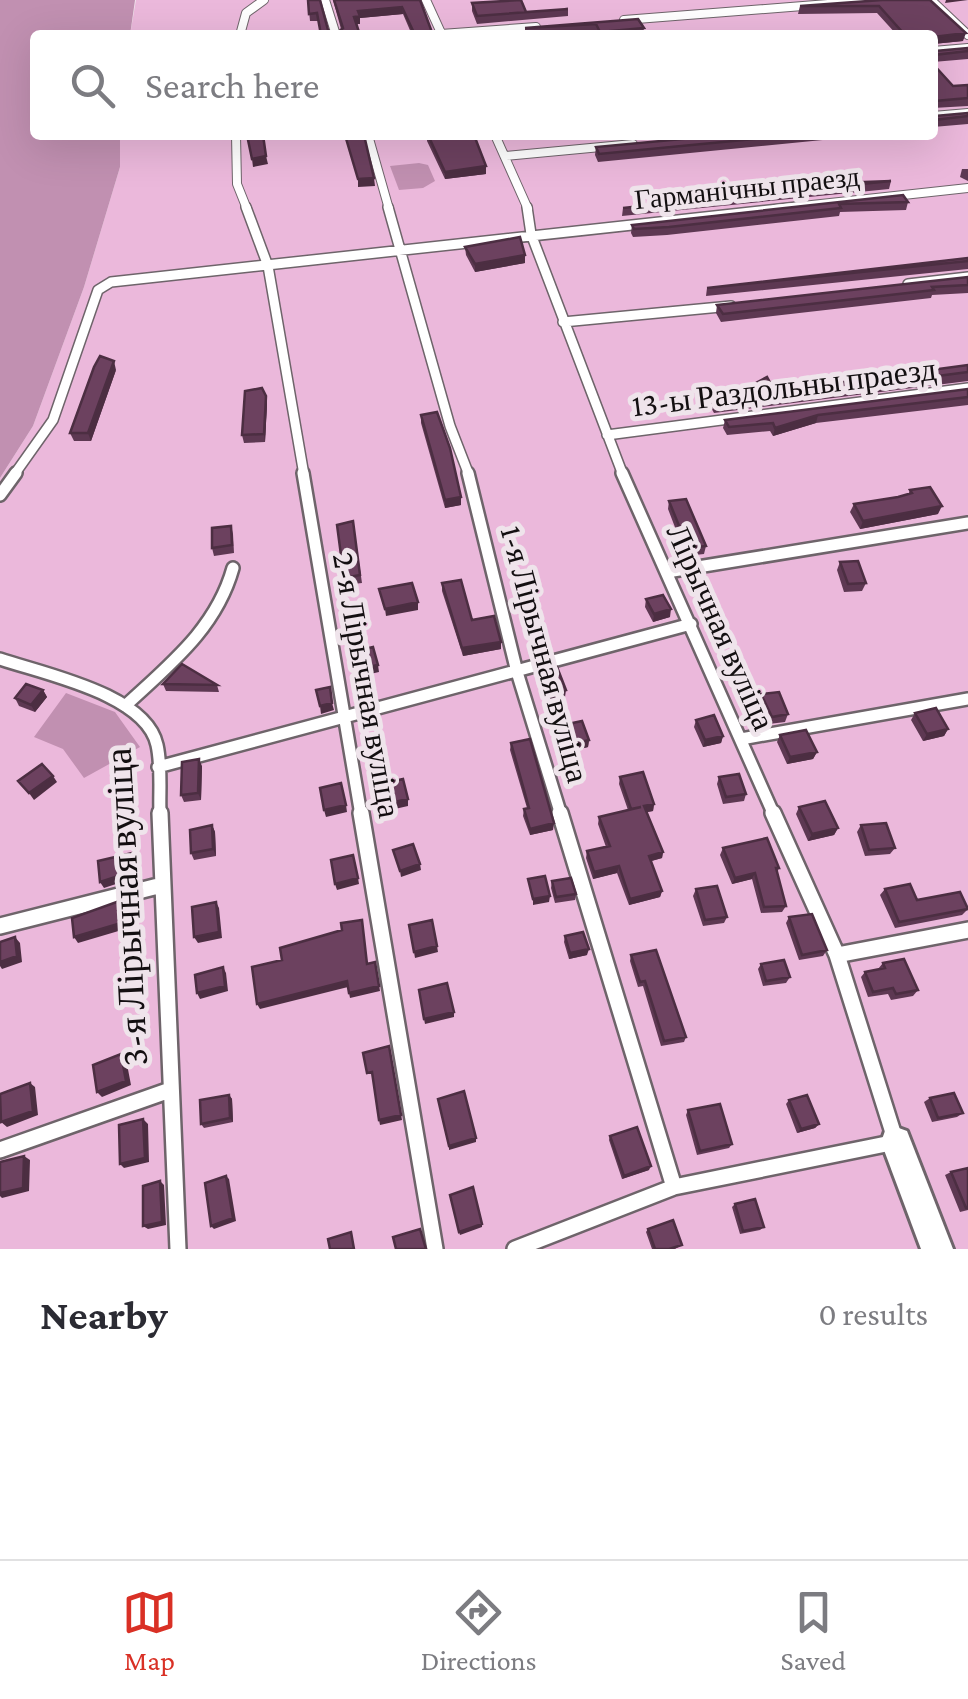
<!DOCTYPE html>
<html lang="en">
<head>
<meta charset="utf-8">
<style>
	:root { --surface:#fff; --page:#f7f7f7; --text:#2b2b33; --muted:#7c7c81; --line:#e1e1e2; --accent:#d93025 }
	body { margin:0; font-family:"Crimson Pro",serif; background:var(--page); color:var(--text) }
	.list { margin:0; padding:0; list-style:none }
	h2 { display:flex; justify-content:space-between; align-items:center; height:130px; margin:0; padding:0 40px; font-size:42px }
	h2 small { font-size:32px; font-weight:400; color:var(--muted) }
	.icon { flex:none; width:55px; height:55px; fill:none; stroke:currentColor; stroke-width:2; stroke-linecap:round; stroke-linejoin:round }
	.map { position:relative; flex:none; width:968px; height:1249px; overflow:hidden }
	.search { position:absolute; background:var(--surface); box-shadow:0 10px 40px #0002; left:30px; right:30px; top:30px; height:110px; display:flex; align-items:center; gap:25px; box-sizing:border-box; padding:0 35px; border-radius:10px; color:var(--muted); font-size:38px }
	.sheet { height:310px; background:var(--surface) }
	nav { display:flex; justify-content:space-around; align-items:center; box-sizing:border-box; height:140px; border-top:2px solid var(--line); background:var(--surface); font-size:28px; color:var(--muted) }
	nav a { display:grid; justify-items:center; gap:5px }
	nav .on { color:var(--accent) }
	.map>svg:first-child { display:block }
	.green { fill:#ebb8db }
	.forest { fill:#c190b1 }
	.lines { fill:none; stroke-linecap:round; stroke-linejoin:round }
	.service-far3-casing { stroke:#6e646a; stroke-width:10 }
	.service-far2-casing { stroke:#6e646a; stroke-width:12 }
	.service-far1-casing { stroke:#6e646a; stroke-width:16 }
	.service-casing { stroke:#6e646a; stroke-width:20 }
	.minor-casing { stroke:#6e646a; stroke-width:6 }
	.service-far3 { stroke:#fff; stroke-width:8 }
	.service-far2 { stroke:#fff; stroke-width:9 }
	.service-far1 { stroke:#fff; stroke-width:11 }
	.service { stroke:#fff; stroke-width:15 }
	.minor { fill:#fff; fill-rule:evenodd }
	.wall { fill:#5d3852 }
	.shaded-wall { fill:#4c2e42 }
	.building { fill:#6c415f; stroke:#4c2e42; stroke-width:2.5 }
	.labels { text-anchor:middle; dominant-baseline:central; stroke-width:10; stroke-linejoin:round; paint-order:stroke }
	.far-street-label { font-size:28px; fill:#130f11; stroke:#efe4eb }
	.street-label { font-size:32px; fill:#130f11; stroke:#efe4eb }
	.near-street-label { font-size:38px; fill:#130f11; stroke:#efe4eb }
</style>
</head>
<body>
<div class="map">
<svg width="968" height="1249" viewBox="0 0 968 1249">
	<rect width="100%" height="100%" fill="#efe4eb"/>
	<!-- green -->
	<path class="green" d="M136,0H968V1249H0V478L33,426L84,287L120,167V135H933V35H130Z"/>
	<!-- forest -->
	<path class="forest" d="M0,0H135L130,35H35V135H120V167L84,287L33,426L0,478Z
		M419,163L428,165L435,181L423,188L399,190L390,166Z
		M66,693L115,712L140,747L84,778L63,749L34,737Z"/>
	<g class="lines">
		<!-- service-far3 casing -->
		<g class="service-far3-casing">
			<path id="service-far3" d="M325,0L336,35
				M426,0L442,35
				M931,0L968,35
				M624,20L879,0
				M441,34L536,27
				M240,35L246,13L264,0
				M933,51L968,48
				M933,116L968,113
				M236,135L237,184L247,209
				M368,135L389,209
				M495,135L528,209
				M506,156L633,144
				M775,209L968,188"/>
		</g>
		<!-- service-far2 casing -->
		<g class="service-far2-casing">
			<path id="service-far2" d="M246,207L268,266L304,475
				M388,207L450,426L469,475
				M527,207L531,234L623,475
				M908,284L968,277
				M563,322L731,306
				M607,435L968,388
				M14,475L53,420L98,290L111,282L797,207"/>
		</g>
		<!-- service-far1 casing -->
		<g class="service-far1-casing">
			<path id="service-far1" d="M303,473L361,815
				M468,473L517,672L561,815
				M622,473L774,815
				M0,495L16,473
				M667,572L968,523
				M0,659C44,674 146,694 157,745C162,767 159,793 160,815
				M125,706C169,665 216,629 233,568
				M741,739L968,699
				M158,767L691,624"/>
		</g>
		<!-- service casing -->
		<g class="service-casing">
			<path id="service" d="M160,813L178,1249
				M361,813L435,1249
				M560,813L674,1187
				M0,926L162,885
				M837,955L968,930
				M0,1150L170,1090
				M515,1249L674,1187L896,1142L837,955L773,813"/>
		</g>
		<!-- minor casing -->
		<g class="minor-casing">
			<path id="minor" d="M896,1127L907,1131L953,1249H921L881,1142L885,1131Z"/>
		</g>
		<!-- service-far3 -->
		<use href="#service-far3" class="service-far3"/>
		<!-- service-far2 -->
		<use href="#service-far2" class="service-far2"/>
		<!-- service-far1 -->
		<use href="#service-far1" class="service-far1"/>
		<!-- service -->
		<use href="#service" class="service"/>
		<!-- minor -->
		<use href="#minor" class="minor"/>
	</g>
	<!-- wall -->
	<path class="wall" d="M308,0L328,30L335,35L341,29L333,0H420L433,35H412L403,14L360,18V24H357L360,35H321L318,21H310Z
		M882,0L963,41L933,44V35H897L877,13L798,14L800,6Z
		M472,3L526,12L568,9V16L477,24L472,11Z
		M638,19L644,28L643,35H598L596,32L525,35V28Z
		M968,48V59L933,62V49L935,51Z
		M933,64L953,86L968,85V106L933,108Z
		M933,113L935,116L968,113V124L933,127Z
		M427,135L486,174L445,179L427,141Z
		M589,135H635L588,139Z
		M725,135H873L598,162L595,155L596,147Z
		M962,169H968V181L960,177Z
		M891,181L889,189L622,216L623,208L811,188L812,184Z
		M903,195L908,202L906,210L840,212L839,216L667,235L633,237L631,233L632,225Z
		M465,247L525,255V263L475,272L466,255Z
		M968,259V269L706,296L707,288Z
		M968,277V293L932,295L931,298L721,322L716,313L717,305Z
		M968,365V381L714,413L708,402L710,394L732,397L753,393L754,384L774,390L805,387Z
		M116,370L91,441H74L70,433Z
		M968,389V405L816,423L773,436L770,431L727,435L723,428L725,420Z
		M266,396L267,404L265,442L244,443L242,435Z
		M421,415L461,497V505L445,508L421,423Z
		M910,490L938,514L860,529L850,512L854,504L898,497L908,495Z
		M669,501L706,546L704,554L686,556L668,509Z
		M353,521L362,583L345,585L337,525Z
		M231,526L233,534L234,553L214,556L212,548Z
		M840,562L866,583L862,591L844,592L837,570Z
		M442,583L472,620L501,649L463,656L442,591Z
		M646,599L670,617L653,622L645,607Z
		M540,671L565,697L547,701L539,678Z
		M163,684L217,685L219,692L166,691Z
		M43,690L47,697L35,712L19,706L15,698Z
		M761,694L788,714L785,722L769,724L759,702Z
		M915,713L948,729L944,736L923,741L911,720Z
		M696,720L723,736L721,743L703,747L694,727Z
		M554,727L589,740L588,747L560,754L553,735Z
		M780,735L817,752L813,759L787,764L777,742Z
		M511,743L553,830L530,835L523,816L524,809L527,808L510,750Z
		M202,766L201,800L184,802L181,795Z
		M620,777L654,804L653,811L647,812L663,852L662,858L651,861L662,891L660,897L629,905L617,873L593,879L586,858L587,851L606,847L598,824L599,817L628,810L619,784Z
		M719,777L746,794L744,801L723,804L717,784Z
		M799,807L838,828L834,835L808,841L796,814Z
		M212,825L215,832L216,856L194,860L191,853Z
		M861,825L895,848L890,854L865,856L857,832Z
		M723,848L779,868L777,873L786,906L782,912L761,913L752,879L732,884L720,855Z
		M552,881L576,894L575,900L555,903L551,888Z
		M696,889L727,917L724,923L703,926L693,896Z
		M885,889L917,900L968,909L962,915L895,928L880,895Z
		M789,917L827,950L823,956L799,960L786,923Z
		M565,936L587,955L569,959L564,942Z
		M631,955L686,1037L684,1042L661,1046L643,986L638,987L630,961Z
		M883,963L918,990L913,996L891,1000L888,994L868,997L861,977L865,972L878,969Z
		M761,964L790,977L786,983L763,986L758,969Z
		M229,1095L232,1099L233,1122L204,1128L201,1124Z
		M930,1098L963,1113L957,1117L932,1122L924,1102Z
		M789,1100L819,1124L815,1128L797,1133L786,1104Z
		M688,1110L732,1144L729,1148L697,1155L686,1115Z
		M610,1136L649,1170L622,1179L609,1140Z
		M968,1168V1210L960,1212L945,1175L951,1172Z
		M735,1204L764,1227L760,1230L740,1234L732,1207Z
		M648,1229L682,1245L675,1249H652L646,1232Z"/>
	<!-- shaded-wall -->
	<path class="shaded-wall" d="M946,0H968L945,3Z
		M402,7L403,14L360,18V24H355L354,17L358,11Z
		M966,33L963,41L933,44V37Z
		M266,156L268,164L253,167L252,159Z
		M486,166V174L445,179V172Z
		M374,178L375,186L358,187V179Z
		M525,255V263L475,272V264Z
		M114,361L116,370L91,441L88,433Z
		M266,396L267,404L265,442L264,434Z
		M818,415L816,423L773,436L775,428Z
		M461,497V505L445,508V500Z
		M942,506L938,514L860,529L863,521Z
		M418,602V610L386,616L385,609Z
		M671,609L670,617L653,622L654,614Z
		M501,642V649L463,656L462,648Z
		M378,665L379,672L357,677L356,669Z
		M43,690L47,697L35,712L31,705Z
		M566,690L565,697L547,701L548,694Z
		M332,703L334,710L321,714L320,706Z
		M948,729L944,736L923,741L927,734Z
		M723,736L721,743L703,747L705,740Z
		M589,740L588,747L560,754V747Z
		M817,752L813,759L787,764L790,757Z
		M199,759L202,766L201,800L198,793Z
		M53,776L57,782L34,800L29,793Z
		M408,799V806L386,811L385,804Z
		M654,804L653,811L642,813L644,806Z
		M346,805L347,812L326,817L324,810Z
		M554,823L553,830L530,835V829Z
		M212,825L215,832L216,856L213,849Z
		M838,828L834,835L808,841L812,834Z
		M663,852L662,858L648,862L649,856Z
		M132,853L136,859L137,877L104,888L100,882Z
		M420,864L421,870L401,877L400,871Z
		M619,866L617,873L593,879L594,872Z
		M755,873L752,879L732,884L735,878Z
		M358,878L359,884L337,890L335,884Z
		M662,891L660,897L629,905L630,899Z
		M550,896L549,902L533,905V899Z
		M125,899L129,905L132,927L78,943L74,937Z
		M216,902L219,908L222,938L198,943L194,937Z
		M15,937L20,943L22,962L2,969L0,966V962Z
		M437,946L438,952L415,958L414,952Z
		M589,949L587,955L569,959L570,953Z
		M375,962L380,991L350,998L349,993Z
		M223,967L226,973L228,991L200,999L197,993Z
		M347,981L348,987L260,1009L257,1004Z
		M454,1012V1017L425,1024L424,1019Z
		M389,1046L402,1120L380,1125L379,1120Z
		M121,1054L126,1059L131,1085L102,1097L97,1092Z
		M30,1083L35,1087L38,1115L7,1127L1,1122Z
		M229,1095L232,1099L233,1122L230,1118Z
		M143,1119L148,1124L149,1162L124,1168L120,1164Z
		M819,1124L815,1128L797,1133L801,1129Z
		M476,1138V1142L449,1150V1146Z
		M24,1156L30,1160L29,1191L2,1198L0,1196V1193Z
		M651,1166L649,1170L622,1179L624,1176Z
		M226,1176L229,1179L236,1221L214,1229L211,1226Z
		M160,1181L164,1185L166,1225L148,1229L143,1226Z
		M482,1224V1227L460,1235L459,1232Z"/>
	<!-- building -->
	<path class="building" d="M308,0H320L328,30L335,35L343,28L334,0H420L433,35H415L402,7L358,11L360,16L354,17L360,35H321L317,13L309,14Z
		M521,0L526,12L568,9L477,16L472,3Z
		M882,0H930L966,33L933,37V35H905L879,6H800Z
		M638,19L644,28L600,32L596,24L525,28Z
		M968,48V51L933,55V49L935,51Z
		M933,64L953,86L968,85V98L935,101L933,103Z
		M933,113L935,116L968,113V116L933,120Z
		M247,135H263L266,156L252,159Z
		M345,135H364L374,178L358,179Z
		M428,135H474L486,166L445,172Z
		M725,135H796L599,154L596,147Z
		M891,181L623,208L813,187L812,184Z
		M903,195L908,202L839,204L841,208L669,227L634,229L632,225Z
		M520,237L525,255L475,264L465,247Z
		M968,258V261L707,288Z
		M968,277V285L932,287L934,290L723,314L717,305Z
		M100,356L114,361L88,433H70L94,367Z
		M968,365V372L716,405L710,394L729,391L732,397L758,392L754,384L767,377L774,390L805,387Z
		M262,388L266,396L264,434L242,435L245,391Z
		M968,389V397L818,415L775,428L773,423L729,427L725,420Z
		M437,412L450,448L461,497L445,500L421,415Z
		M930,487L942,506L863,521L854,504L898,497L912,493L910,490Z
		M686,499L706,546L688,548L669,501Z
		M353,521L360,575L344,578L337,525Z
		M231,526L232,545L212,548V528Z
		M858,561L866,583L848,584L840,562Z
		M461,580L472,620L494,616L501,642L462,648L442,583Z
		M412,583L418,602L385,609L379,589Z
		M663,595L671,609L654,614L646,599Z
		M373,647L378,665L356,669L352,652Z
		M182,664L217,685L163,684Z
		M557,667L566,690L548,694L540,671Z
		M26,684L43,690L31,705L15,698Z
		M330,687L332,703L320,706L316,690Z
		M779,692L788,714L772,717L761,694Z
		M936,708L948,729L927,734L915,713Z
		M714,715L723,736L705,740L696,720Z
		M582,721L589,740L560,747L554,727Z
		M806,730L817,752L790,757L780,735Z
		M530,739L554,823L530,829L524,809L529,808L511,743Z
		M199,759L198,793L181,795L182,762Z
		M42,764L53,776L29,793L18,781Z
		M643,772L654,804L644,806L663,852L649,856L662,891L630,899L619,866L594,872L587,851L610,846L599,817L641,807L631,809L620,777Z
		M739,774L746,794L726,797L719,777Z
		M403,779L408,799L385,804L380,784Z
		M341,783L346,805L324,810L320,788Z
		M825,801L838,828L812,834L799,807Z
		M886,823L895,848L869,850L861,825Z
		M212,825L213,849L191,853L190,830Z
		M767,838L779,868H776L786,906L764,907L755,873L735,878L723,848Z
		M413,844L420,864L400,871L393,850Z
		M132,853L134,871L100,882L98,861Z
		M353,855L358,878L335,884L331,860Z
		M545,876L550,896L533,899L528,879Z
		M571,878L576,894L556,897L552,881Z
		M910,884L917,900L960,892L968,909L899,922L885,889Z
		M717,886L727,917L705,920L696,889Z
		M125,899L128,921L74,937L72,918Z
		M216,902L219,932L194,937L192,907Z
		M812,914L827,950L802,955L789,917Z
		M362,920L367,964L375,962L379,986L349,993L347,981L257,1004L252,967L282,960L280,948L342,930L341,923Z
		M432,920L437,946L414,952L409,925Z
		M583,932L589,949L570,953L565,936Z
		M15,937L17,956L0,962V942Z
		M656,950L686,1037L664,1041L645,981L640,982L631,955Z
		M904,959L918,990L896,994L893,988L873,992L865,972L885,968L883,963Z
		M784,960L790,977L766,981L761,964Z
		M223,967L225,986L197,993L195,975Z
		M447,983L454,1012L424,1019L419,990Z
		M389,1046L401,1115L379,1120L372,1072L367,1073L363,1053Z
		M121,1054L126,1081L97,1092L93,1065Z
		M30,1083L33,1111L1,1122L0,1094Z
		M464,1091L476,1138L449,1146L438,1099Z
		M954,1093L963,1113L938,1118L930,1098Z
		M229,1095L230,1118L201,1124L200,1100Z
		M807,1095L819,1124L801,1129L789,1100Z
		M720,1104L732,1144L700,1151L688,1110Z
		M143,1119L145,1158L120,1164L119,1125Z
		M637,1127L651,1166L624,1176L610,1136Z
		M24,1156L23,1188L0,1193V1162Z
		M968,1168V1208H966L951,1172Z
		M226,1176L233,1218L211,1226L205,1183Z
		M160,1181L162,1222L143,1226V1186Z
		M473,1187L482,1224L459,1232L450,1195Z
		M755,1199L764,1227L743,1231L735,1204Z
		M673,1220L682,1245L669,1249H655L648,1229Z
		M420,1229L426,1249H396L393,1237Z
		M351,1232L354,1249H330L328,1239Z"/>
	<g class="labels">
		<!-- far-street labels -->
		<g class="far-street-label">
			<text transform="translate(747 188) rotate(-6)">Гарманічны праезд</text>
		</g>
		<!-- street labels -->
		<g class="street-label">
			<text transform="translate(784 387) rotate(-7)">13-ы Раздольны праезд</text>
			<text transform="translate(721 627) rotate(66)">Лірычная вуліца</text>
			<text transform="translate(545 654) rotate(75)">1-я Лірычная вуліца</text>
			<text transform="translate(367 685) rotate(80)">2-я Лірычная вуліца</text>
		</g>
		<!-- near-street labels -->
		<g class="near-street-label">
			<text transform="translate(126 907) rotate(-93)">3-я Лірычная вуліца</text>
		</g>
	</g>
</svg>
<div class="search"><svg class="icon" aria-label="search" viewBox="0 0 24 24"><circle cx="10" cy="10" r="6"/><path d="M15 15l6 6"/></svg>Search here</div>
</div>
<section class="sheet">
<h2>Nearby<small>0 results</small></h2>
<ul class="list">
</ul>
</section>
<nav>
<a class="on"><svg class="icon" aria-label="map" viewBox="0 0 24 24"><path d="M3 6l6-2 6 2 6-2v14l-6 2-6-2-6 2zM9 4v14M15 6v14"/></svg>Map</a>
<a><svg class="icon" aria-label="directions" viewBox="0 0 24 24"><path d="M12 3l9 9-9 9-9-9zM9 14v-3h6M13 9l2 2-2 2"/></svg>Directions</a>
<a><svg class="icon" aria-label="saved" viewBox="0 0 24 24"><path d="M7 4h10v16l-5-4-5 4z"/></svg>Saved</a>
</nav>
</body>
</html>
